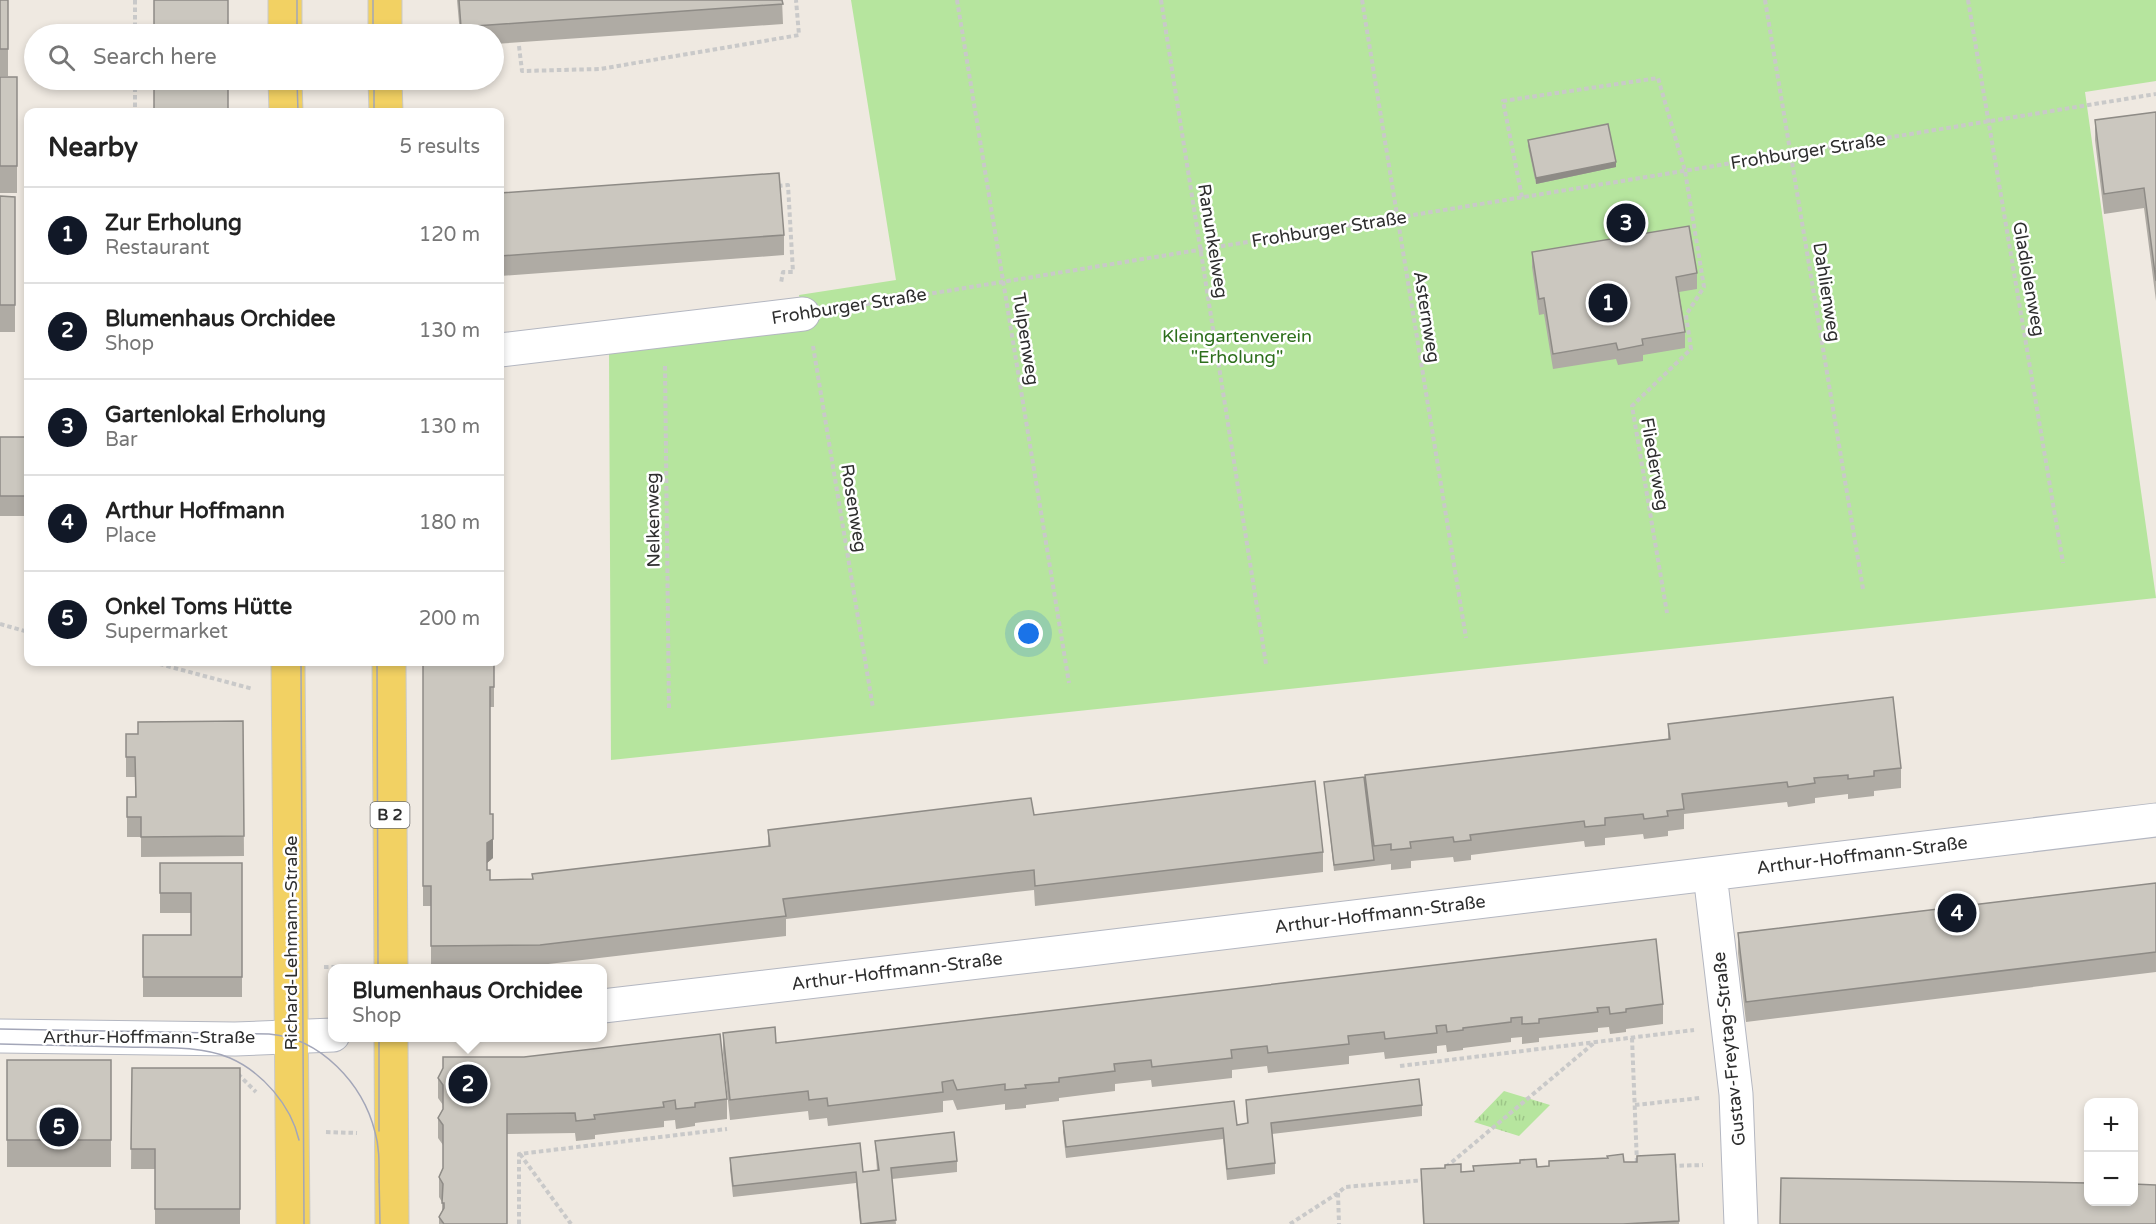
<!DOCTYPE html>
<html lang="en">
<head>
<meta charset="utf-8">
<style>
	:root { --surface:#fff; --page:#f2f2f2; --text:#222; --muted:#767676; --line:#e0e0e0; --accent:#111827 }
	body { margin:0; font-family:"Varela Round",sans-serif; background:var(--page); color:var(--text) }
	.controls { position:absolute; right:18px; bottom:18px; display:grid; overflow:hidden; border-radius:12px; box-shadow:0 3px 9px #0003 }
	.controls button { width:54px; height:54px; display:grid; place-items:center; padding:0; border:0; border-bottom:2px solid var(--line); background:var(--surface); color:var(--text); font:30px sans-serif }
	.you { position:absolute; left:1029px; top:634px; width:21px; height:21px; margin:-15px; border:4px solid #fff; border-radius:50%; background:#1a73e8; box-shadow:0 0 0 9px #1a73e833 }
	.badge { display:grid; place-items:center; width:39px; height:39px; border-radius:50%; background:var(--accent); color:#fff; font-size:20px; font-weight:700 }
	.pin { position:absolute; translate:-50% -50%; border:3px solid #fff; box-shadow:0 2px 6px #0006 }
	.popup { position:absolute; left:328px; top:964px; width:279px; height:78px; box-sizing:border-box; display:grid; place-content:center; border-radius:12px; background:var(--surface); filter:drop-shadow(0 2px 4px #0005); font-size:20px; white-space:nowrap; color:var(--muted) }
	.popup b { font-size:22px; color:var(--text) }
	.popup::after { content:''; position:absolute; left:50%; top:100%; margin-left:-12px; border:12px solid transparent; border-top-color:var(--surface) }
	.list { margin:0; padding:0; list-style:none }
	h2 { display:flex; justify-content:space-between; align-items:center; height:78px; margin:0; padding:0 24px; font-size:26px }
	h2 small { font-size:20px; font-weight:400; color:var(--muted) }
	.list li { display:grid; grid-template-columns:39px 1fr auto; gap:18px; align-items:center; box-sizing:border-box; height:96px; padding:0 24px; border-top:2px solid var(--line) }
	.list b { display:block; font-size:22px; white-space:nowrap }
	.list p { margin:0; font-size:20px; white-space:nowrap; color:var(--muted) }
	.list em { font-size:20px; font-style:normal; color:var(--muted) }
	.icon { flex:none; width:33px; height:33px; fill:none; stroke:currentColor; stroke-width:2; stroke-linecap:round; stroke-linejoin:round }
	.map { position:relative; flex:none; width:2156px; height:1224px; overflow:hidden }
	.search { position:absolute; background:var(--surface); box-shadow:0 3px 9px #0003; left:24px; top:24px; width:480px; height:66px; display:flex; align-items:center; gap:15px; box-sizing:border-box; padding:0 21px; border-radius:33px; color:var(--muted); font-size:22px }
	.panel { position:absolute; background:var(--surface); box-shadow:0 3px 9px #0003; left:24px; top:108px; width:480px; height:558px; border-radius:12px }
	.map>svg:first-child { display:block }
	.grass { fill:url(#grass-tufts) }
	.garden { fill:#b6e59e }
	.lines { fill:none; stroke-linecap:round; stroke-linejoin:round }
	.minor-casing { stroke:#b4b7c1; stroke-width:35 }
	.major-casing { stroke:#c9c9c9; stroke-width:35 }
	.path { stroke:#c9c9c9; stroke-width:4; stroke-dasharray:4.5 3; stroke-linecap:butt }
	.minor { stroke:#fff; stroke-width:33 }
	.major { stroke:#f2d163; stroke-width:33 }
	.tram { stroke:#a3a6b8; stroke-width:1.5 }
	.wall { fill:#afaba4 }
	.shaded-wall { fill:#8e8b86 }
	.building { fill:#cbc7bf; stroke:#8e8b86; stroke-width:1.5 }
	.labels { text-anchor:middle; dominant-baseline:central; stroke-width:5; stroke-linejoin:round; paint-order:stroke }
	.shield { fill:#fff; stroke:#6d6d6d; stroke-width:1.5 }
	.shield-label { font-size:16px; font-weight:bold; fill:#2e2e2e }
	.street-label { font-size:18px; fill:#2e2e2e; stroke:#fff }
	.park-label { font-size:18px; fill:#2c6e1b; stroke:#fff }
</style>
</head>
<body>
<div class="map">
<svg width="2156" height="1224" viewBox="0 0 2156 1224">
	<defs>
		<pattern id="grass-tufts" width="24" height="20" patternUnits="userSpaceOnUse" patternTransform="scale(1.5)"><rect width="24" height="20" fill="#b6e59e"/><path d="M3 7l-1-3M5 7V3M7 7l1-3M15 17l-1-3M17 17v-4M19 17l1-3" fill="none" stroke="#9dc588"/></pattern>
	</defs>
	<rect width="100%" height="100%" fill="#efe9e1"/>
	<!-- grass -->
	<path class="grass" d="M1504,1091L1550,1105L1519,1136L1474,1122Z"/>
	<!-- garden -->
	<path class="garden" d="M851,0H2156V81L2085,92L2156,598L611,760L609,350L803,314L799,295L896,280Z"/>
	<g class="lines">
		<!-- minor casing -->
		<g class="minor-casing">
			<path id="minor" d="M500,350L803,314
				M1710,874L1736,1094L1741,1224
				M603,1006L1073,951L2156,820
				M0,1036L235,1039L333,1035"/>
		</g>
		<!-- major casing -->
		<g class="major-casing">
			<path id="major" d="M285,0V34
				M385,0V34
				M285,80L286,112
				M385,80L386,112
				M288,662L293,1224
				M389,662L391,968
				M391,1038L392,1224"/>
		</g>
		<!-- path -->
		<path class="path" d="M135,0V34
			M957,0L1069,683
			M1161,0L1266,664
			M1362,0L1466,638
			M1765,0L1863,589
			M1968,0L2063,563
			M519,46L522,71L600,69L799,35L796,0
			M135,80V112
			M778,186L788,185L793,272H783L781,283
			M1522,197L1503,101L1658,78L1685,171L1704,287L1686,315L1691,349L1632,406L1667,613
			M836,309L2156,94
			M813,346L873,708
			M665,366L669,710
			M0,624L28,632
			M152,662L253,689
			M324,967H356
			M1632,1038L1637,1164
			M1400,1066L1694,1030
			M238,1074L256,1092
			M1635,1105L1700,1098
			M326,1132L357,1133
			M520,1154L571,1224
			M1672,1166L1703,1165
			M1446,1167L1594,1043
			M1338,1193L1339,1224
			M519,1224V1154L727,1129
			M1290,1224L1338,1193L1345,1187L1425,1180"/>
		<!-- minor -->
		<use href="#minor" class="minor"/>
		<!-- major -->
		<use href="#major" class="major"/>
		<!-- tram -->
		<path class="tram" d="M297,0V34
			M373,0V34
			M297,80L298,112
			M374,80V112
			M301,662L304,1224
			M377,662L378,968
			M0,1029L269,1034C321,1038 363,1084 375,1132C380,1149 379,1166 379,1183
			M379,1038V1131
			M0,1044C42,1045 83,1046 125,1047C157,1048 200,1045 230,1058C262,1072 291,1105 299,1140
			M379,1176L380,1224"/>
	</g>
	<!-- wall -->
	<path class="wall" d="M0,0H8V76H0Z
		M457,0H782L783,24L494,44V34H460Z
		M0,77H17V193H0Z
		M2156,112V301L2144,208L2104,214L2095,140V120Z
		M1528,140L1616,167L1536,184L1528,146Z
		M500,193L784,235V255L500,276Z
		M0,196L15,197V332H0Z
		M1532,252L1697,273V289L1679,292L1685,332V348L1643,355V361L1618,365L1616,359L1553,369L1544,314L1539,315L1532,267Z
		M0,437H28V516H0Z
		M423,662L494,663V707H490V814L493,858L487,863V870L490,880L532,879V874L768,846V830L1034,815L1323,852V872L1035,906L1034,890L786,919V936L540,965L431,966V906H423Z
		M243,721L244,856L141,857V837H127V797H135V777H126V734H138Z
		M1668,724L1901,768V788L1874,791V796L1848,799V794L1815,798V803L1788,807L1787,802L1684,814V829L1668,831V836L1644,839L1643,834L1605,838V845L1585,847L1584,841L1526,848L1471,855V860L1454,862L1453,857L1411,861V868L1391,870V864L1334,871L1324,782L1365,788V775L1668,739Z
		M160,863H242V997H143V935H191V913H160Z
		M2156,883V972L1746,1022L1738,953V933Z
		M1663,1004V1024L1626,1029V1032L1610,1034L1609,1027L1598,1028V1032L1539,1038V1042L1522,1044V1037L1511,1038V1042L1463,1048V1050L1447,1052L1446,1045L1437,1046V1053L1385,1059L1384,1052L1349,1056V1064L1268,1073L1267,1066L1232,1070V1078L1152,1087L1151,1080L1115,1084V1091L1059,1098V1101L1026,1105V1108L1005,1110V1104L957,1110L953,1100L943,1101V1112L828,1126L827,1118L809,1120L808,1111L730,1120L723,1053V1033L776,1043Z
		M7,1060H111V1167H7Z
		M132,1068H240V1224H155V1169H131Z
		M438,1078L727,1099V1119L695,1123V1126L676,1129L675,1120L664,1121V1127L595,1135V1139L576,1141L575,1133L507,1134V1224H439V1217L442,1211V1202L439,1197V1177L443,1168V1145L438,1138V1118L443,1109V1105L438,1098Z
		M1246,1100L1422,1105V1116L1272,1134L1275,1163V1174L1227,1180L1223,1139L1066,1158L1063,1132V1121L1237,1125L1247,1124Z
		M875,1141L957,1161V1172L892,1179L896,1224H860L856,1183L733,1197L730,1169V1158L863,1172L877,1170Z
		M1675,1154L1679,1224H1423L1421,1169L1461,1172L1473,1171V1166L1537,1167L1549,1166L1607,1158V1156L1624,1162H1637Z"/>
	<!-- shaded-wall -->
	<path class="shaded-wall" d="M1616,162V167L1536,184V178Z
		M493,839V858L487,863V843Z"/>
	<!-- building -->
	<path class="building" d="M0,0H8V49H0Z
		M154,0H228V34H154Z
		M459,0H782L783,4L461,27Z
		M0,77H17V166H0Z
		M154,80H228V112H154Z
		M2156,112V281L2144,188L2104,194L2095,120Z
		M1608,124L1616,162L1536,178L1528,140Z
		M779,173L784,235L500,256V193Z
		M0,196L15,197V305H0Z
		M1689,226L1697,273L1676,277L1685,332L1642,339L1643,345L1618,350L1616,343L1553,354L1544,298L1539,299L1532,252Z
		M0,437H28V496H0Z
		M423,662H490V663H494V687H490V814H493V839L487,843V870H490V880L533,879L532,874L770,846L768,830L1031,798L1034,815L1315,781L1323,852L1035,886L1034,870L783,899L786,916L540,945L431,946V886H423Z
		M1893,697L1901,768L1874,771V776L1848,779V775L1814,778L1815,783L1788,787L1787,782L1682,794L1684,809L1667,811L1668,816L1644,819L1643,814L1605,818V825L1585,827L1584,821L1526,828L1470,835L1471,840L1454,842L1453,837L1410,842L1411,848L1391,850V844L1374,846L1365,775L1670,739L1668,724Z
		M243,721L244,836L141,837V817H127V797H136L135,757H126V734H138V722Z
		M1364,777L1374,860L1334,865L1324,782Z
		M160,863H242V977H143V935H191V893H160Z
		M2156,883V952L1746,1002L1738,933Z
		M1656,939L1663,1004L1626,1009V1012L1610,1014L1609,1007L1597,1008L1598,1012L1539,1019V1023L1522,1024V1017L1511,1018V1022L1463,1028V1030L1447,1032L1446,1025L1436,1026L1437,1033L1385,1039L1384,1032L1348,1036L1349,1044L1268,1053L1267,1046L1231,1050L1232,1058L1152,1067L1151,1060L1114,1064L1115,1071L1059,1078V1082L1025,1085L1026,1088L1005,1090V1084L957,1090L953,1080L942,1082L943,1092L828,1106L827,1098L809,1100L808,1091L730,1100L723,1033L775,1027L776,1043Z
		M720,1034L727,1099L695,1103V1107L676,1109L675,1100L663,1102L664,1107L594,1115L595,1119L576,1121L575,1113L507,1114V1224H444L439,1217L444,1208V1203H442L443,1184L439,1177L443,1168V1125L438,1118L443,1109V1085L438,1078L443,1068V1057H524Z
		M7,1060H111V1140H7Z
		M132,1068H240V1209H155V1149H131Z
		M1419,1079L1422,1105L1271,1123L1275,1163L1227,1169L1223,1128L1066,1147L1063,1121L1234,1101L1237,1125L1248,1123L1246,1100Z
		M954,1132L957,1161L891,1168L896,1220L861,1224L856,1172L733,1186L730,1158L860,1143L863,1172L879,1170L875,1141Z
		M1623,1154L1624,1162H1637V1156L1675,1154L1679,1221L1623,1224H1424L1421,1169L1445,1168V1165L1461,1164V1172L1474,1171L1473,1166L1520,1163V1160L1536,1159L1537,1167L1549,1166V1161L1608,1158L1607,1156Z
		M1781,1178L2088,1183V1202H2133V1184L2156,1185V1224H1780Z"/>
	<g class="labels">
		<!-- shield labels -->
		<rect class="shield" x="370.5" y="802" width="39" height="26" rx="4.5"/>
		<g class="shield-label">
			<text x="390" y="815">B 2</text>
		</g>
		<!-- street labels -->
		<g class="street-label">
			<text transform="translate(1808 151) rotate(-9)">Frohburger Straße</text>
			<text transform="translate(1329 229) rotate(-9)">Frohburger Straße</text>
			<text transform="translate(1213 241) rotate(81)">Ranunkelweg</text>
			<text transform="translate(2029 279) rotate(80)">Gladiolenweg</text>
			<text transform="translate(1827 292) rotate(81)">Dahlienweg</text>
			<text transform="translate(849 306) rotate(-9)">Frohburger Straße</text>
			<text transform="translate(1427 317) rotate(81)">Asternweg</text>
			<text transform="translate(1026 339) rotate(81)">Tulpenweg</text>
			<text transform="translate(1655 464) rotate(80)">Fliederweg</text>
			<text transform="translate(854 508) rotate(81)">Rosenweg</text>
			<text transform="translate(653 520) rotate(-91)">Nelkenweg</text>
			<text transform="translate(1862 855) rotate(-7)">Arthur-Hoffmann-Straße</text>
			<text transform="translate(1380 914) rotate(-7)">Arthur-Hoffmann-Straße</text>
			<text transform="translate(291 943) rotate(-90)">Richard-Lehmann-Straße</text>
			<text transform="translate(897 971) rotate(-7)">Arthur-Hoffmann-Straße</text>
			<text x="149" y="1037">Arthur-Hoffmann-Straße</text>
			<text transform="translate(1729 1049) rotate(-96)">Gustav-Freytag-Straße</text>
		</g>
		<!-- park labels -->
		<g class="park-label">
			<text x="1237" y="336">Kleingartenverein<tspan x="1237" dy="21">"Erholung"</tspan></text>
		</g>
	</g>
</svg>
<div class="controls">
<button>+</button>
<button>−</button>
</div>
<div class="you"></div>
<div class="pin badge" style="left:1608px;top:303px">1</div>
<div class="pin badge" style="left:468px;top:1084px">2</div>
<div class="popup"><b>Blumenhaus Orchidee</b>Shop</div>
<div class="pin badge" style="left:1626px;top:223px">3</div>
<div class="pin badge" style="left:1957px;top:913px">4</div>
<div class="pin badge" style="left:59px;top:1127px">5</div>
<div class="search"><svg class="icon" aria-label="search" viewBox="0 0 24 24"><circle cx="10" cy="10" r="6"/><path d="M15 15l6 6"/></svg>Search here</div>
<section class="panel">
<h2>Nearby<small>5 results</small></h2>
<ul class="list">
<li><span class="badge">1</span><div><b>Zur Erholung</b><p>Restaurant</p></div><em>120 m</em></li>
<li><span class="badge">2</span><div><b>Blumenhaus Orchidee</b><p>Shop</p></div><em>130 m</em></li>
<li><span class="badge">3</span><div><b>Gartenlokal Erholung</b><p>Bar</p></div><em>130 m</em></li>
<li><span class="badge">4</span><div><b>Arthur Hoffmann</b><p>Place</p></div><em>180 m</em></li>
<li><span class="badge">5</span><div><b>Onkel Toms Hütte</b><p>Supermarket</p></div><em>200 m</em></li>
</ul>
</section>
</div>
</body>
</html>
